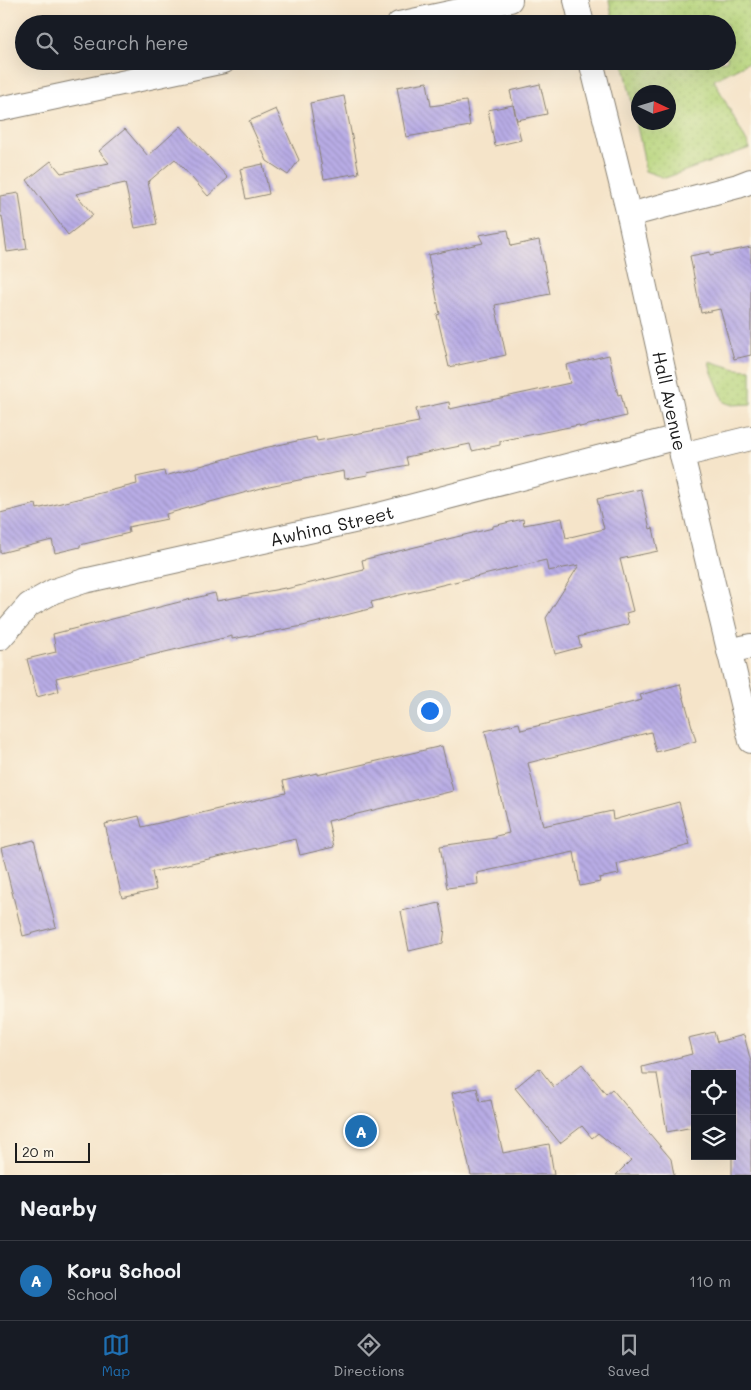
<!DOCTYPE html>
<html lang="en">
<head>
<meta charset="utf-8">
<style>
	:root { --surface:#171b24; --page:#242831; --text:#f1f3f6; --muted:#9ea1a6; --line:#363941; --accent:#1f6fb2 }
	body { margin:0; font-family:Mali,sans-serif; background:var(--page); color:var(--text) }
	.controls { position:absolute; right:15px; bottom:15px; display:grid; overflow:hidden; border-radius:0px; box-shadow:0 5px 20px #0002 }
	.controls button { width:45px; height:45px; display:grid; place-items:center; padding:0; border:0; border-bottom:1px solid var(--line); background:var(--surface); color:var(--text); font:25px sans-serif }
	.compass { position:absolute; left:631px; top:85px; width:45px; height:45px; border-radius:50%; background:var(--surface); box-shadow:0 5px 20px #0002; rotate:94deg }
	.scale { position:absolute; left:15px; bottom:12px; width:75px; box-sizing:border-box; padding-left:5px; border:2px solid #1c1c1c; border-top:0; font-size:14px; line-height:18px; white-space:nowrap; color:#1c1c1c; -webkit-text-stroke:4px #fcf5e5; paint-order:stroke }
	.you { position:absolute; left:429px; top:710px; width:18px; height:18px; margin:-12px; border:4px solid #fff; border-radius:50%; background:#1a73e8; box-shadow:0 0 0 8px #1a73e833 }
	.badge { display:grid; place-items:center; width:32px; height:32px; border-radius:50%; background:var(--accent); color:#fff; font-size:16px; font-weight:700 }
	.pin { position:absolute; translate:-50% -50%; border:2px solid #fff; box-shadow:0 1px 5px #0006 }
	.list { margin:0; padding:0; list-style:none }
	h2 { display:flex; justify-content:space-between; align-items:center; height:65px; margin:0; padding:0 20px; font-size:21px }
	h2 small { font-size:16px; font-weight:400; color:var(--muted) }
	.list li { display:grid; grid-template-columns:32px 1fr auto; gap:15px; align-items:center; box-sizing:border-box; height:80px; padding:0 20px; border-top:1px solid var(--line) }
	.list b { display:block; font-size:19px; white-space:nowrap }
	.list p { margin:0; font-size:16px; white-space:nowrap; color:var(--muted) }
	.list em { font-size:16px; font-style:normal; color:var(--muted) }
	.icon { flex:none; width:28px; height:28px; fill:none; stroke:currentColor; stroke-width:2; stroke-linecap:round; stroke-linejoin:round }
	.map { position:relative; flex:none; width:751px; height:1175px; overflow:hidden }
	.search { position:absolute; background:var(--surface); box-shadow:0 5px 20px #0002; left:15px; right:15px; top:15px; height:55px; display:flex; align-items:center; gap:12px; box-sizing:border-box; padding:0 18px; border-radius:28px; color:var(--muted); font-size:19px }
	.sheet { height:145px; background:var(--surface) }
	nav { display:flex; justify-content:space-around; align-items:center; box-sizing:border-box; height:70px; border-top:1px solid var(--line); background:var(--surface); font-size:14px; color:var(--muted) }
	nav a { display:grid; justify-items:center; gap:2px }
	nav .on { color:var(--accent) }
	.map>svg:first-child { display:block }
	.grass { fill:url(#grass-dots); stroke:#68784b; fill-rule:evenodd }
	.building { fill:url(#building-back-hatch) }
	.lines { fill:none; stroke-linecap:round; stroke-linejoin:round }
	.street-casing { stroke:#888072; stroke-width:26 }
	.street { stroke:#fff; stroke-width:24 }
	.labels { text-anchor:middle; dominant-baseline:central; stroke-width:4.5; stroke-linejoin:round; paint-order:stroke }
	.street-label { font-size:18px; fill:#1c1c1c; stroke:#fcf5e5 }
</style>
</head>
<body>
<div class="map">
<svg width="751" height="1175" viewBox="0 0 751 1175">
	<defs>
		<pattern id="grass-dots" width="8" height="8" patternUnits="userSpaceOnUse" patternTransform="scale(1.25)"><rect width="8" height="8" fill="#b5d47a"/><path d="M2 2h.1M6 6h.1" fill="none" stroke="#9bb569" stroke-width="1.8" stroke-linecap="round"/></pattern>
		<pattern id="building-back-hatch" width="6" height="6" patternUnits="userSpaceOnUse" patternTransform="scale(1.25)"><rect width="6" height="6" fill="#b8ace5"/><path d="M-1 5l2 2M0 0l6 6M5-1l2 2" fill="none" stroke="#9e93c4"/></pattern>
	</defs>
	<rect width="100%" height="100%" fill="#fcf5e5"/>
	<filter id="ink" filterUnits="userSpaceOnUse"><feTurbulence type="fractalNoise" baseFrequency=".02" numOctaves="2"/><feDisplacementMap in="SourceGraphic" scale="10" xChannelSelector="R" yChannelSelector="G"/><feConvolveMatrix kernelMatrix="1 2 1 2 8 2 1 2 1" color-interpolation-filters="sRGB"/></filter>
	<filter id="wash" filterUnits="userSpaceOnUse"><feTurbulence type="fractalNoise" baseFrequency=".0096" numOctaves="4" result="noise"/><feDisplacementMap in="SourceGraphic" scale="20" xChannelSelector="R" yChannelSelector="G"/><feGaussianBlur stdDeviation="1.12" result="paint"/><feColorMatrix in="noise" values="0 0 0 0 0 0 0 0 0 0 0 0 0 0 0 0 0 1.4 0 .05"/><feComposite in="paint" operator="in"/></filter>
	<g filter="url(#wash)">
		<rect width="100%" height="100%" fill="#f5e4c9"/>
		<!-- grass -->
		<path class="grass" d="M609,0H751V61L714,80L750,148L665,178L645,171L643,154L623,61H727V24H614ZM638,92H668V122H638Z
			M709,361L736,369L751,370V404L732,405L724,402L711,370Z"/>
		<g id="blocks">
			<!-- building -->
			<path class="building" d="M427,82L431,106L466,101L470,126L406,137L397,87Z
				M540,84L547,114L517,120L510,91Z
				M344,96L359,173L324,179L310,103Z
				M513,105L521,140L495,146L488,110Z
				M276,109L299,160L288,175L267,161L249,121Z
				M181,126L228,178L208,196L175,159L148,182L157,224L135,228L125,183L76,194L93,215L68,235L27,180L51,161L61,173L109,163L99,151L125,129L148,156Z
				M263,164L269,194L246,199L240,169Z
				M19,193L27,249L7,252L2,216L0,217V196Z
				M508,230L511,246L539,240L550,294L495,305L506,355L449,367L437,315L440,314L428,255L483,243L479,235Z
				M751,247V355L734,359L720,309L701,313L690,256L710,252V255Z
				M609,355L618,395L621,394L626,416L580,427L579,425L500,441V445L472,451L470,444L406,457L408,465L367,473L368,475L345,479L344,471L269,486L166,514L167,519L128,527L129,533L80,545V547L55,553L52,540L0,553V513L36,504L37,509L137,484L136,477L164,471L165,476L264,448L316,437L317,441L419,422L416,409L449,402L450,409L570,383L566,365Z
				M641,489L650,529L653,528L658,551L620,559L633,611L626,613L629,624L578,637L581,647L555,654L546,618L579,565L548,571L546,560L371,602L373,608L303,626L232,639V636L56,678L59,691L37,697L27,659L56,652L53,634L215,593L217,601L285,588L286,589L364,570L362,560L493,528V526L523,519L524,525L562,518L566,538L604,529L597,499Z
				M680,684L696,741L656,752L651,732L528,763L543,826L612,811L613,820L679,802L690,845L617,864L619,874L599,878L600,882L580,886L574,852L477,873L478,884L447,888L440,846L496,838V836L509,833L485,731L519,723L521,730L642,700L640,695Z
				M442,746L453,791L328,821L334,847L300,855L296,839L152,872L156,890L122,898L105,824L139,816L142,827L286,793L283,781L317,773V775Z
				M34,840L56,927L23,936L1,848Z
				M440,903L445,928L443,943L409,951L401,911Z
				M714,1032L717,1042L744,1035L751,1062V1175H732V1074H695V1120L693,1127L667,1132L657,1074H643L642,1067L692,1054L688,1038Z
				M582,1064L606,1094L612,1089L671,1159L674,1175H616L631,1160L598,1133L592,1138L582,1126L560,1143L515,1088L539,1068L554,1087Z
				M477,1088L480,1102L491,1100L503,1153L549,1144L554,1175H471L452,1093Z"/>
		</g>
	</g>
	<g filter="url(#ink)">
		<use href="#blocks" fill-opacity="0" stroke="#888072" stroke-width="1"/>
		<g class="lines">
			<!-- street casing -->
			<g class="street-casing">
				<g id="street">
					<path d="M576,0L582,24"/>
					<path d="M399,24L510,0"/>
					<path id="s1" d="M591,61L629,215L682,455L751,741"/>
					<path d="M0,109L224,61"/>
					<path d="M629,215L738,186L751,181"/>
					<path d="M682,455L751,438"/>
					<path id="s2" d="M0,638L29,605L54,591L84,581L367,518L678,437"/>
					<path d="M729,651L751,646"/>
				</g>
			</g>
			<!-- street -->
			<use href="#street" class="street"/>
		</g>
	</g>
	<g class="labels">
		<!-- street labels -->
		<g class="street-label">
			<text stroke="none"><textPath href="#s1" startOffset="349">Hall Avenue</textPath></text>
			<text stroke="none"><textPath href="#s2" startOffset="358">Awhina Street</textPath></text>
		</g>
	</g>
</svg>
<div class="controls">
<button><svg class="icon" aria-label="locate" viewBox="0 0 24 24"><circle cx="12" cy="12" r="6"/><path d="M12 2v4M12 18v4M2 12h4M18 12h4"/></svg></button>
<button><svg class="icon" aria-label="layers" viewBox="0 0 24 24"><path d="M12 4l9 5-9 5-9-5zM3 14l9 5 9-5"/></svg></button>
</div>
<svg class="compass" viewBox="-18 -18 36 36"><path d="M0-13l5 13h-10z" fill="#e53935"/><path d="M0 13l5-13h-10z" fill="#9ea1a6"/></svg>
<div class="scale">20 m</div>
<div class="you"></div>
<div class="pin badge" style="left:361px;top:1131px">A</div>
<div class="search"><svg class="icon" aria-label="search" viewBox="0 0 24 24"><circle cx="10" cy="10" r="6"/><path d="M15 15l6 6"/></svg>Search here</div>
</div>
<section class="sheet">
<h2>Nearby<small></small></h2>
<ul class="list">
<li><span class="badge">A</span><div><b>Koru School</b><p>School</p></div><em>110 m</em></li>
</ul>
</section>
<nav>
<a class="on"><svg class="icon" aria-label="map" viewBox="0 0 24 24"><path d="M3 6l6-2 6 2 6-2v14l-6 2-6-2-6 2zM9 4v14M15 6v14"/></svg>Map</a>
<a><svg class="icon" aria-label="directions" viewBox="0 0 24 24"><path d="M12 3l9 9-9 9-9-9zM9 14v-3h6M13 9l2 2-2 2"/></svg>Directions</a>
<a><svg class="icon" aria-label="saved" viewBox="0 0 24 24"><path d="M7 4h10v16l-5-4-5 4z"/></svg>Saved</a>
</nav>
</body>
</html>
